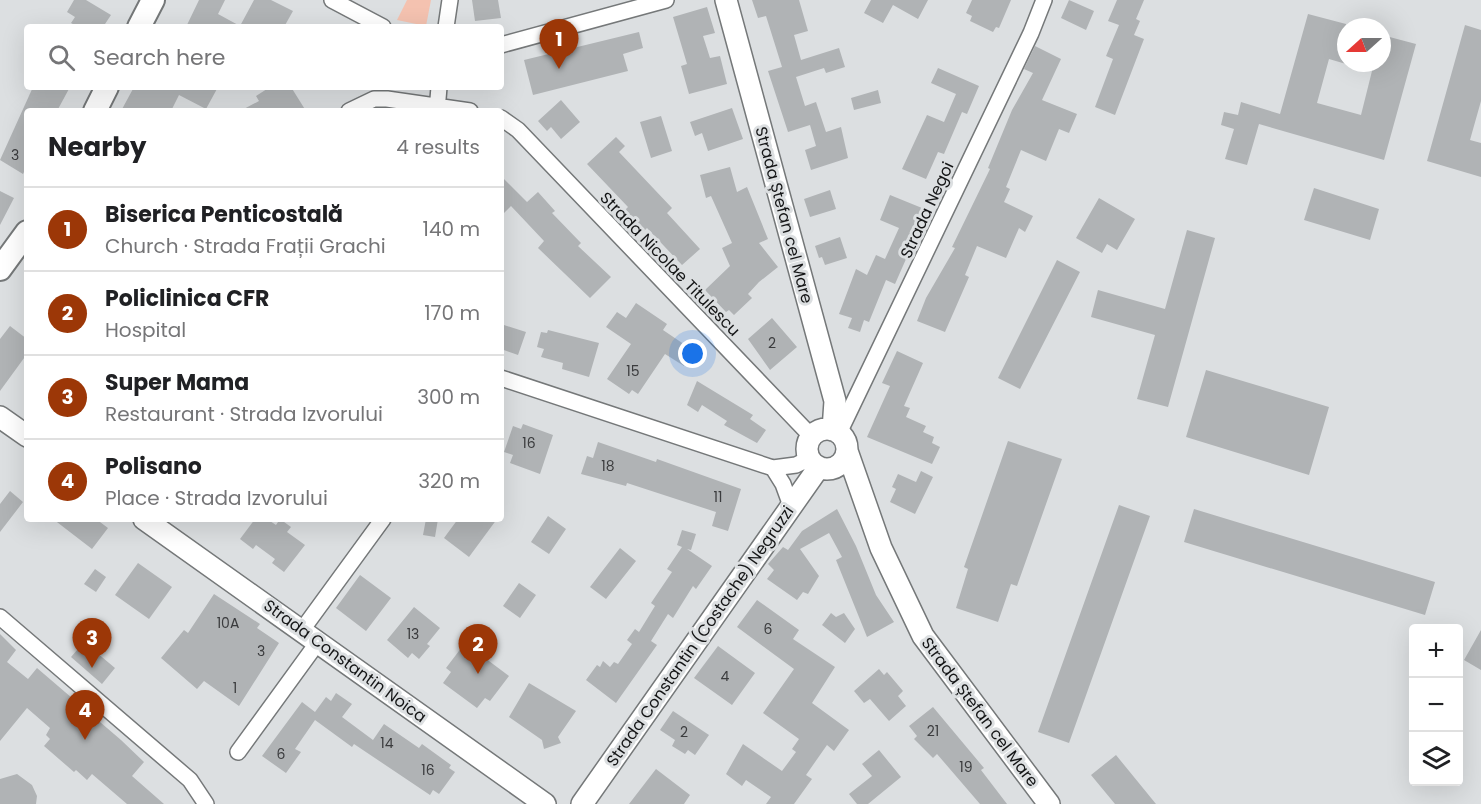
<!DOCTYPE html>
<html lang="en">
<head>
<meta charset="utf-8">
<style>
	:root { --surface:#fff; --page:#f2f2f2; --text:#202124; --muted:#757577; --line:#e0e0e0; --accent:#9c3707 }
	body { margin:0; font-family:Poppins,sans-serif; background:var(--page); color:var(--text) }
	.controls { position:absolute; right:18px; bottom:18px; display:grid; overflow:hidden; border-radius:6px; box-shadow:0 6px 24px #0002 }
	.controls button { width:54px; height:54px; display:grid; place-items:center; padding:0; border:0; border-bottom:2px solid var(--line); background:var(--surface); color:var(--text); font:30px sans-serif }
	.compass { position:absolute; left:1337px; top:18px; width:54px; height:54px; border-radius:50%; background:var(--surface); box-shadow:0 6px 24px #0002; rotate:249deg }
	.you { position:absolute; left:693px; top:354px; width:21px; height:21px; margin:-15px; border:4px solid #fff; border-radius:50%; background:#1a73e8; box-shadow:0 0 0 9px #1a73e833 }
	.badge { display:grid; place-items:center; width:39px; height:39px; border-radius:50%; background:var(--accent); color:#fff; font-size:20px; font-weight:700 }
	.pin { position:absolute; translate:-50% -50px; filter:drop-shadow(0 2px 3px #0008) }
	.pin::after { content:''; position:absolute; top:32px; width:21px; height:18px; background:inherit; clip-path:polygon(0 0,100% 0,50% 100%) }
	.list { margin:0; padding:0; list-style:none }
	h2 { display:flex; justify-content:space-between; align-items:center; height:78px; margin:0; padding:0 24px; font-size:26px }
	h2 small { font-size:20px; font-weight:400; color:var(--muted) }
	.list li { display:grid; grid-template-columns:39px 1fr auto; gap:18px; align-items:center; box-sizing:border-box; height:84px; padding:0 24px; border-top:2px solid var(--line) }
	.list b { display:block; font-size:22px; white-space:nowrap }
	.list p { margin:0; font-size:20px; white-space:nowrap; color:var(--muted) }
	.list em { font-size:20px; font-style:normal; color:var(--muted) }
	.icon { flex:none; width:33px; height:33px; fill:none; stroke:currentColor; stroke-width:2; stroke-linecap:round; stroke-linejoin:round }
	.map { position:relative; flex:none; width:1481px; height:804px; overflow:hidden }
	.search { position:absolute; background:var(--surface); box-shadow:0 6px 24px #0002; left:24px; top:24px; width:480px; height:66px; display:flex; align-items:center; gap:15px; box-sizing:border-box; padding:0 21px; border-radius:6px; color:var(--muted); font-size:22px }
	.panel { position:absolute; background:var(--surface); box-shadow:0 6px 24px #0002; left:24px; top:108px; width:480px; height:414px; border-radius:6px }
	.map>svg:first-child { display:block }
	.green { fill:#f4c2b0 }
	.building { fill:#b0b3b5 }
	.lines { fill:none; stroke-linecap:round; stroke-linejoin:round }
	.street-casing { stroke:#757879; stroke-width:18 }
	.secondary-casing { stroke:#757879; stroke-width:24 }
	.primary-casing { stroke:#757879; stroke-width:26 }
	.street { stroke:#fff; stroke-width:15 }
	.secondary { stroke:#fff; stroke-width:21 }
	.primary { stroke:#fff; stroke-width:22 }
	.labels { text-anchor:middle; dominant-baseline:central; stroke-width:6; stroke-linejoin:round; paint-order:stroke }
	.number-label { font-size:14px; fill:#3b3c3e }
	.street-label { font-size:16px; fill:#141516; stroke:#dcdfe1 }
</style>
</head>
<body>
<div class="map">
<svg width="1481" height="804" viewBox="0 0 1481 804">
	<rect width="100%" height="100%" fill="#dcdfe1"/>
	<!-- green -->
	<path class="green" d="M407,0H431L426,26L397,20Z"/>
	<!-- building -->
	<path class="building" d="M74,0H86L111,15L103,27H78L71,23L75,17L67,12Z
		M199,0H225L218,14L240,26L254,0H271L293,11L284,27H186Z
		M472,0H498L501,18L475,21Z
		M752,0H799L808,31L794,35L801,60L839,48L845,67L826,73L824,68L796,77L805,106L816,102L826,132L841,127L848,158L811,170L805,150L816,146L810,125L788,132L768,71L782,67L766,16L758,18Z
		M871,0H928L918,19L893,5L883,23L864,13Z
		M972,0H1011L999,28L996,27L993,32L970,21L972,16L966,13Z
		M1069,0L1094,11L1086,30L1061,18Z
		M1117,0H1144L1136,19L1140,21L1134,35L1144,39L1115,115L1095,107L1113,59L1106,56L1119,25L1108,21Z
		M707,7L715,33L703,36L710,58L720,56L727,84L689,94L681,66L687,64L673,17Z
		M1308,14L1346,24V64L1329,59L1317,103L1361,115L1374,63H1382V35L1416,44L1384,160L1259,124L1247,165L1225,159L1234,129L1221,125L1224,112L1238,115L1241,102L1280,114Z
		M1465,25L1481,30V101L1470,140L1481,143V177L1427,161Z
		M639,32L643,48L623,54L628,71L533,95L524,60Z
		M1035,46L1061,59L1042,100L1077,114L1069,133L1059,129L1046,161L1021,150L1006,187L1010,189L1004,202L1033,216L1025,232L1019,228L1006,258L977,246L965,275L969,277L945,332L917,321L926,298L955,248L952,247L990,169L988,168L1012,110L1033,73L1024,69Z
		M938,68L979,86L967,114L962,112L944,154L938,152L926,179L902,169L927,115L944,122L956,94L931,83Z
		M33,87H70L57,111H27V166L23,174L0,160Z
		M134,87H218L206,109L179,95L171,111H121Z
		M270,87H291L306,111H240L259,101L256,96Z
		M878,90L881,103L854,110L851,98Z
		M561,100L580,122L561,139L551,127L547,131L538,121Z
		M732,108L743,139L708,151L702,133L695,136L690,122Z
		M661,116L672,151L651,158L640,122Z
		M616,137L625,146L619,152L672,208L667,213L700,249L682,265L647,228L644,231L639,226L635,230L621,214L628,207L587,164Z
		M730,167L737,192L747,187L768,239L759,243L778,267L759,282L748,294L752,298L734,315L729,310L726,312L705,290L730,266L722,248L732,243L711,196L706,198L700,175Z
		M501,176L527,202L538,192L555,211L552,213L581,243L578,246L611,277L590,298L538,248L544,241L511,206L501,216Z
		M1314,188L1379,209L1370,240L1304,220Z
		M830,190L836,209L810,217L804,199Z
		M0,191L14,198L0,225Z
		M890,195L922,208L905,248L910,250L895,284L886,280L869,322L864,320L860,332L848,328L852,318L839,314L856,269L867,275L876,255L885,259L899,228L880,220Z
		M1099,198L1135,219L1117,250L1107,244L1102,253L1076,238Z
		M1187,230L1215,238L1168,407L1137,399L1155,335L1091,317L1098,290L1165,309Z
		M840,237L847,258L825,265L822,257L819,258L815,246Z
		M1057,260L1080,272L1020,389L998,378Z
		M636,303L667,324L663,330L694,351L684,366L665,354L638,394L632,390L629,394L607,379L631,344L606,327L617,312L626,318Z
		M772,318L797,347L770,370L748,339Z
		M501,324L526,332L518,355L501,349Z
		M10,326L27,339V354L0,391V339Z
		M548,330L599,343L589,377L562,369L563,363L541,357L544,349L537,347L541,332L547,333Z
		M897,351L923,363L904,406L910,408L906,417L926,426L923,432L934,437L932,443L940,447L932,464L867,437L890,386L882,383Z
		M1206,370L1329,407L1309,475L1186,437Z
		M697,381L753,415L750,419L766,430L757,443L724,425L727,421L702,405L698,412L687,405Z
		M523,424L553,435L540,474L510,463L513,455L504,452L513,426L521,429Z
		M1008,441L1062,459L1017,586L1011,584L998,622L956,608L968,569L964,567Z
		M598,442L656,462L657,459L741,489L728,531L712,526L716,512L627,483L626,486L581,474L587,456L593,458Z
		M921,471L933,477L915,514L890,502L896,489L892,487L898,474L916,482Z
		M10,491L23,502L0,532V504Z
		M1119,505L1150,516L1069,743L1038,732Z
		M837,509L856,546L876,595L894,622L867,637L836,560L842,557L829,533L800,549L819,576L808,594L803,592L797,600L767,579L774,570L768,564L783,547L788,550L802,531Z
		M1194,509L1435,582L1425,615L1184,542Z
		M548,516L566,529L549,554L531,542Z
		M53,519H96L108,528L92,549Z
		M255,519H267L276,525L280,519L291,527L287,532L305,545L284,572L272,563L275,559L256,545L253,549L240,539Z
		M426,519H438L435,537L423,535Z
		M458,519H497L469,557L444,538Z
		M682,530L696,534L691,550L687,549L712,566L696,589L693,586L673,618L668,614L651,641L657,645L616,703L586,680L597,665L600,667L603,661L610,667L614,662L618,664L632,644L627,640L635,629L639,632L655,606L651,603L672,572L667,569L682,547L677,545Z
		M620,548L636,561L606,599L590,587Z
		M138,563L172,587L149,619L115,595Z
		M95,569L106,577L96,592L84,584Z
		M360,575L391,598L366,631L336,608Z
		M519,583L536,595L520,618L503,606Z
		M214,594L260,624L257,628L279,643L239,706L204,681L197,689L161,658L184,630L188,633Z
		M757,600L799,630L793,639L835,667L812,703L849,730L834,751L827,745L806,775L812,779L794,804H766L771,797L746,780L742,786L726,774L743,744L782,771L796,752L792,749L799,739L763,713L794,669L737,627Z
		M414,607L440,628L427,644L430,646L419,659L412,653L408,658L387,640Z
		M831,613L836,617L844,613L855,629L845,643L822,625Z
		M1481,630V670L1464,660Z
		M0,634L16,650L7,662L28,679L37,668L121,740L144,762L132,776L164,804H127L92,774L87,780L76,770L74,772L44,746L50,739L46,735L50,728L27,708L0,741Z
		M84,642L115,668L102,684L71,657Z
		M465,643L509,676L490,701L485,698L477,708L443,683L451,672L446,668Z
		M718,646L755,673L732,705L694,678Z
		M879,669L884,675L887,672L903,691L898,696L906,706L889,721L870,699L864,703L854,691Z
		M529,683L576,711L558,737L561,743L544,749L542,740L509,717Z
		M336,693L352,704L342,717L373,740L384,724L419,748L422,744L451,765L449,768L455,772L439,794L433,790L430,795L354,744L352,747L315,720L295,749L301,752L286,773L262,756L302,702L315,712L326,697L331,701Z
		M933,707L984,768L981,770L1007,804H980L937,754L933,758L914,739L917,736L909,726Z
		M673,711L709,735L695,755L688,750L685,754L672,746L675,740L660,730Z
		M879,750L901,777L868,804H857L849,794L872,776L862,764Z
		M1116,755L1156,804H1115L1091,775Z
		M656,769L690,795L684,804H629Z
		M17,774L32,785L37,796L36,804H0V779Z"/>
	<g class="lines">
		<!-- street casing -->
		<g class="street-casing">
			<path id="street" d="M332,0L383,27
				M446,27L450,0
				M501,45L666,0
				M349,111L374,99H387L470,111
				M437,111L439,87
				M501,118L518,130L812,437
				M501,378L773,468L796,465L810,458
				M839,433L1031,33L1044,0
				M773,468L783,484L791,506
				M0,617L190,780L206,804
				M302,630L383,519
				M238,752L318,642"/>
		</g>
		<!-- secondary casing -->
		<g class="secondary-casing">
			<path id="secondary" d="M726,0L835,401L833,430
				M0,417L27,436
				M807 449a20 20 0 1 1 40 0a20 20 0 1 1-40 0Z
				M847,451L881,548L923,636L1049,804
				M144,519L545,804
				M582,804L819,467"/>
		</g>
		<!-- primary casing -->
		<g class="primary-casing">
			<path id="primary" d="M139,27L153,0
				M95,111L107,87
				M0,269L27,232"/>
		</g>
		<!-- street -->
		<use href="#street" class="street"/>
		<!-- secondary -->
		<use href="#secondary" class="secondary"/>
		<!-- primary -->
		<use href="#primary" class="primary"/>
	</g>
	<g class="labels">
		<!-- number labels -->
		<g class="number-label">
			<text x="15" y="155">3</text>
			<text x="772" y="343">2</text>
			<text x="633" y="371">15</text>
			<text x="529" y="443">16</text>
			<text x="608" y="466">18</text>
			<text x="718" y="497">11</text>
			<text x="228" y="623">10A</text>
			<text x="768" y="629">6</text>
			<text x="413" y="634">13</text>
			<text x="261" y="651">3</text>
			<text x="725" y="676">4</text>
			<text x="235" y="688">1</text>
			<text x="933" y="731">21</text>
			<text x="684" y="732">2</text>
			<text x="387" y="743">14</text>
			<text x="281" y="754">6</text>
			<text x="966" y="767">19</text>
			<text x="428" y="770">16</text>
		</g>
		<!-- street labels -->
		<g class="street-label">
			<text transform="translate(927 210) rotate(-65)">Strada Negoi</text>
			<text transform="translate(784 215) rotate(75)">Strada Ștefan cel Mare</text>
			<text transform="translate(670 264) rotate(46)">Strada Nicolae Titulescu</text>
			<text transform="translate(700 636) rotate(-55)">Strada Constantin (Costache) Negruzzi</text>
			<text transform="translate(345 661) rotate(36)">Strada Constantin Noica</text>
			<text transform="translate(980 712) rotate(53)">Strada Ștefan cel Mare</text>
		</g>
	</g>
</svg>
<div class="controls">
<button>+</button>
<button>−</button>
<button><svg class="icon" aria-label="layers" viewBox="0 0 24 24"><path d="M12 4l9 5-9 5-9-5zM3 14l9 5 9-5"/></svg></button>
</div>
<svg class="compass" viewBox="-18 -18 36 36"><path d="M0-13l5 13h-10z" fill="#e53935"/><path d="M0 13l5-13h-10z" fill="#757577"/></svg>
<div class="you"></div>
<div class="pin badge" style="left:559px;top:69px">1</div>
<div class="pin badge" style="left:478px;top:674px">2</div>
<div class="pin badge" style="left:92px;top:668px">3</div>
<div class="pin badge" style="left:85px;top:740px">4</div>
<div class="search"><svg class="icon" aria-label="search" viewBox="0 0 24 24"><circle cx="10" cy="10" r="6"/><path d="M15 15l6 6"/></svg>Search here</div>
<section class="panel">
<h2>Nearby<small>4 results</small></h2>
<ul class="list">
<li><span class="badge">1</span><div><b>Biserica Penticostală</b><p>Church · Strada Frații Grachi</p></div><em>140 m</em></li>
<li><span class="badge">2</span><div><b>Policlinica CFR</b><p>Hospital</p></div><em>170 m</em></li>
<li><span class="badge">3</span><div><b>Super Mama</b><p>Restaurant · Strada Izvorului</p></div><em>300 m</em></li>
<li><span class="badge">4</span><div><b>Polisano</b><p>Place · Strada Izvorului</p></div><em>320 m</em></li>
</ul>
</section>
</div>
</body>
</html>
